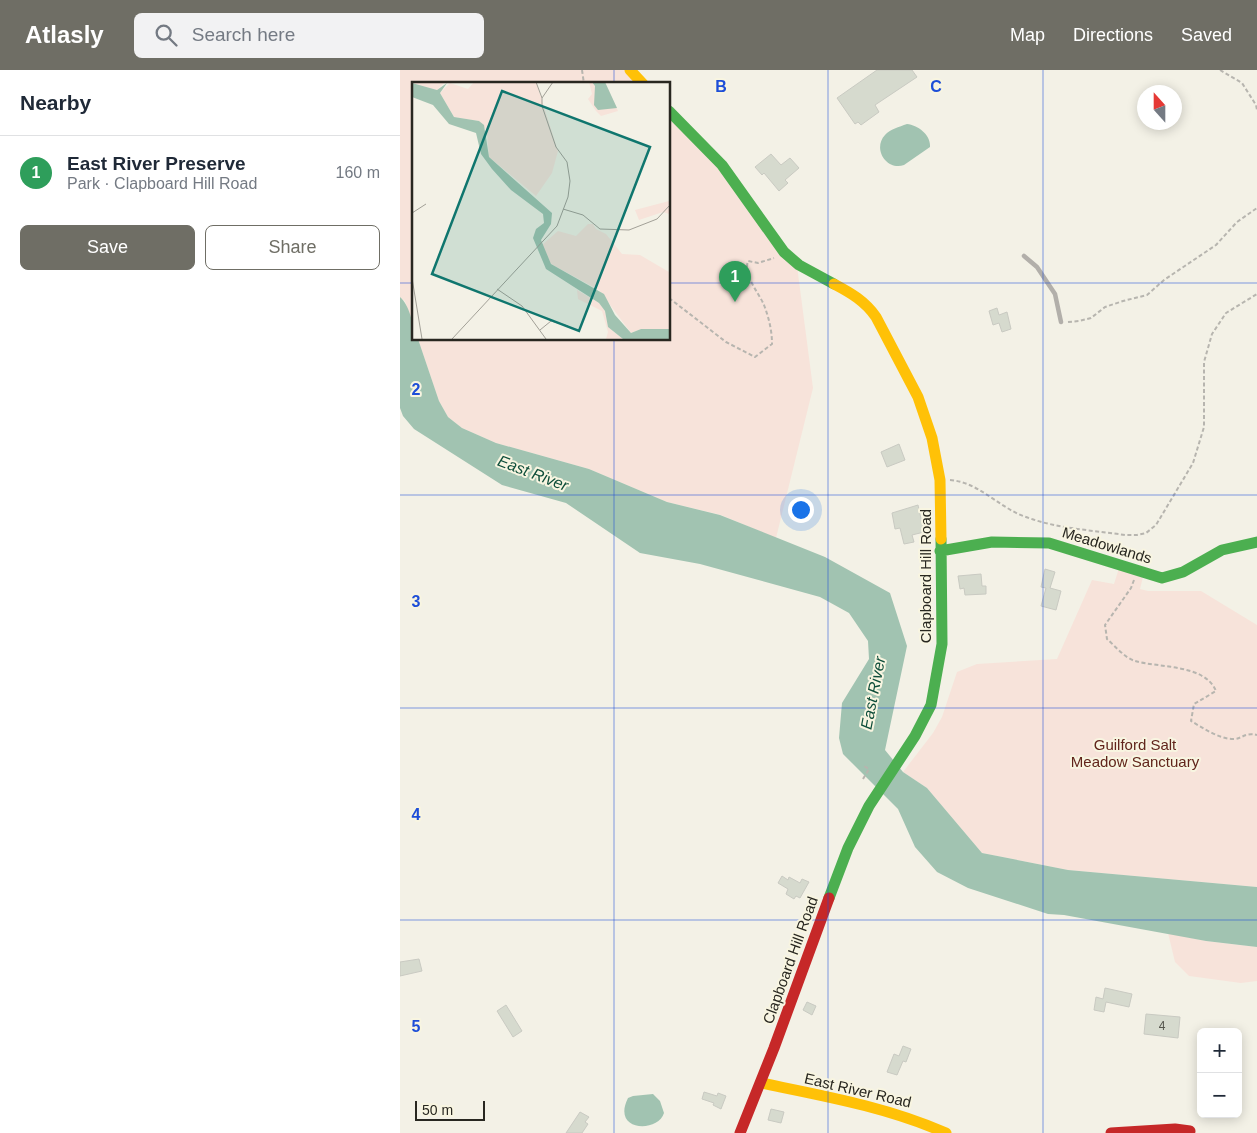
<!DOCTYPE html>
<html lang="en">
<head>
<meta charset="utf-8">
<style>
	:root { --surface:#fff; --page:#f2f2f3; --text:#1f2937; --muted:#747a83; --line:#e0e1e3; --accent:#6f6e65 }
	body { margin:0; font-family:Arial,sans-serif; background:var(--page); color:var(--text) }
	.controls { position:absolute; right:15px; bottom:15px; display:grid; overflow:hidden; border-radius:8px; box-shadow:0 2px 12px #0003 }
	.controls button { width:45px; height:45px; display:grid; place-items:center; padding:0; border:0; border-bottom:1px solid var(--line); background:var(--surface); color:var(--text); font:25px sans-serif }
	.compass { position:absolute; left:737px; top:15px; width:45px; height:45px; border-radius:50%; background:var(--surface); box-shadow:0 2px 12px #0003; rotate:339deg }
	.scale { position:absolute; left:15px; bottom:12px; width:70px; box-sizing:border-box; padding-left:5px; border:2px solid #282720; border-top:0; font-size:14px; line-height:18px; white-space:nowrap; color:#282720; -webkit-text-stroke:4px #f8f5e1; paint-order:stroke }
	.you { position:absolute; left:400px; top:439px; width:18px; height:18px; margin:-12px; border:4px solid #fff; border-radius:50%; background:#1a73e8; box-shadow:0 0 0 8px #1a73e833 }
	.badge { display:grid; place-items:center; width:32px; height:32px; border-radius:50%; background:var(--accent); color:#fff; font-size:16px; font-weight:700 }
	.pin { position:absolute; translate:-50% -41px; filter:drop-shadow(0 1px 2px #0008) }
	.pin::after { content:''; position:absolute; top:26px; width:18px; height:15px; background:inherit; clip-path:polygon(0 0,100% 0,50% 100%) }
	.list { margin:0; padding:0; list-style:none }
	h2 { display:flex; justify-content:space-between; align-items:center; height:65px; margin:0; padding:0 20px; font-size:21px }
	h2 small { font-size:16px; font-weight:400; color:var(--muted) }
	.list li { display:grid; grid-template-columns:32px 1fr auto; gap:15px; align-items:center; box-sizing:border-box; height:75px; padding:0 20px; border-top:1px solid var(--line) }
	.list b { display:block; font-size:19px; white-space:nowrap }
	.list p { margin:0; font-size:16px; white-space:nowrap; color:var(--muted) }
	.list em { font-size:16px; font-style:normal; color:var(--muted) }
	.actions { display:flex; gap:10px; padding:15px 20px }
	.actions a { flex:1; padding:11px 0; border:1px solid var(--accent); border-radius:8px; text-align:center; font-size:18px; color:var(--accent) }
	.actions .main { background:var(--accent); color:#fff }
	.icon { flex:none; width:28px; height:28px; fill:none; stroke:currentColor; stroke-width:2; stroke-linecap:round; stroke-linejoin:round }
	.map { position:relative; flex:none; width:857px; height:1063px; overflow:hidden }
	header { display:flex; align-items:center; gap:30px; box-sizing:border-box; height:70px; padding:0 25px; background:var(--accent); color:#fff }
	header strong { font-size:24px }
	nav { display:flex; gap:28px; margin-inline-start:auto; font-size:18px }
	.search { width:350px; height:45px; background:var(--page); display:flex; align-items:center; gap:12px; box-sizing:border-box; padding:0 18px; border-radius:8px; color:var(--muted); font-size:19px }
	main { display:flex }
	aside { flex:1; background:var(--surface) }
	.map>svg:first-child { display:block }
	.green { fill:#f7e3da }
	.water { fill:#a1c3b1 }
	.building { fill:#d6dace; stroke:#c9cac2 }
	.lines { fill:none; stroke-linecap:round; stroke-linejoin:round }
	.path { stroke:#b7b5af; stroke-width:2; stroke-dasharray:4 2.5; stroke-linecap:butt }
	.lane { stroke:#b2afaa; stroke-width:4.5 }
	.fast { stroke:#4caf50; stroke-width:11 }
	.slow { stroke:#ffc107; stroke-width:11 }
	.jam { stroke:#c62828; stroke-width:11 }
	.grid { fill:none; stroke:#1d4ed8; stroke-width:1; stroke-opacity:0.55 }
	.labels { text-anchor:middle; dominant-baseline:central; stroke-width:4; stroke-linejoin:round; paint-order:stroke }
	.number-label { font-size:12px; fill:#56564e }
	.street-label { font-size:15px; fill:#282720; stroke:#f8f5e1 }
	.park-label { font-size:15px; fill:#61251b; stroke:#f8f5e1 }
	.water-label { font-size:16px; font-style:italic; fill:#0e4e3a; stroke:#f8f5e1 }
	.inset-road { fill:none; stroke:#a2a097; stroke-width:1 }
	.view { fill:#0f766e; fill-opacity:0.15; stroke:#0f766e; stroke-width:2.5 }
	.inset-edge { fill:none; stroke:#282720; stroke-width:2.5 }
	.grid-label { font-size:16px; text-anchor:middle; font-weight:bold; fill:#1d4ed8; stroke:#f8f5e1; stroke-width:4; stroke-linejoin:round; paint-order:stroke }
</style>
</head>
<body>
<header>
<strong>Atlasly</strong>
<div class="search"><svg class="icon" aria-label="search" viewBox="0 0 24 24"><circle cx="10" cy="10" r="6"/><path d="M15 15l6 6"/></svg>Search here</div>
<nav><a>Map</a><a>Directions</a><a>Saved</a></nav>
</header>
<main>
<aside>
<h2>Nearby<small></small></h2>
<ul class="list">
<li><span class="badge" style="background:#2e9e5b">1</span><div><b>East River Preserve</b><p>Park · Clapboard Hill Road</p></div><em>160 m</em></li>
</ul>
<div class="actions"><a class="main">Save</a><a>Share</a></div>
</aside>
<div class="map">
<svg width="857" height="1063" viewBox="0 0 857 1063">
	<rect width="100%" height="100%" fill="#f3f1e6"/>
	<!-- green -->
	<path class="green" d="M0,0H230L243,14H14V258L5,231L0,227Z
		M269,41L322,95L397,196L413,318L376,468L321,445L267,432L189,399L96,373L62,358L48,347L39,331L18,269H269Z
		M720,495L744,503L740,519L748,521H801L857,555V817L668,800L582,783L527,718L503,702L533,663L542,647L557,602L577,594L657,589L692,510L714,514Z
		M768,863L806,871L857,877V911L841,913L789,906L775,892Z"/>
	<!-- water -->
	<path class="water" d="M507,54C518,55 531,65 530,77L504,95C487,101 472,79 485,65C490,59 499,57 507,54Z
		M0,227C10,236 14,256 14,269H18L39,331L48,347L62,358L96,373L189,399L267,432L320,445L425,487L490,523L507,576L485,680L503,702L527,718L582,783L668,800L857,817V877L806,871L664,845L648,844L568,818L537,802L515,777L498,739L443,684L439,668L442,633L469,589L468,571L449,543L420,527L300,494L240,483L166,433L102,415L14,359L3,346L0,338Z
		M253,1024L260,1031L264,1043C258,1063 211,1062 228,1028L233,1026Z"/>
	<!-- building -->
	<path class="building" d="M477,0H512L517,7L475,35L479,42L461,55L458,52L455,54L437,28Z
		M371,84L381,95L390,88L399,98L385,110L388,113L379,121L364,103L362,105L355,97Z
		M597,238L599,245L607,242L611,259L602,262L599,253L593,255L589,241Z
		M499,374L505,390L487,397L481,382Z
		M518,435L524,462L512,465L514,472L504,474L500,458L495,459L492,443Z
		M645,499L655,502L650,518L661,521L656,540L641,536L646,518L641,517Z
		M581,504L582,516H586V524L565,525L564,518L560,519L558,506Z
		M382,806L388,810L389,807L400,813L402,809L409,812L400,828L396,826L394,829L386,824L388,819L378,813Z
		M19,889L22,901L0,906V892Z
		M705,918L732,924L729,937L706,932L704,942L694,940L696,927L703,929Z
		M407,932L416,936L412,945L403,940Z
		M106,935L122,961L113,967L97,941Z
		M746,944L780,947L778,968L744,964Z
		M503,976L511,979L506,992L503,991L497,1005L487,1002L494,984L499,986Z
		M304,1022L317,1026L318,1023L326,1026L321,1039L313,1035L314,1033L302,1029Z
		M371,1039L384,1042L381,1053L368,1050Z
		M180,1042L189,1047L185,1052L188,1054L182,1063H166Z"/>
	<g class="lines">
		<!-- path -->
		<path class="path" d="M182,0L184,14
			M820,0L842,13L856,35L857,40
			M269,228L326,272L355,287L372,274C372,261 369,248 364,235C359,223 343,205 348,191L358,193L374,188
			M668,252L679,251L691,248L705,237L723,231L747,225L764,210L816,175L837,152L857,138
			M550,410C579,412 599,438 626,447C658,459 692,460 725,465H737L746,463L756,455L793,393L804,357V292L812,264L826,243L857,224
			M734,510L731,518L705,555L707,569C715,576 725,588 735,591C759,598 805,594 816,621L794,634L791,651C803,658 819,669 833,669C843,669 844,662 857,665
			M463,709L469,699L464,696"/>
		<!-- lane -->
		<path class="lane" d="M624,186L637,197L655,224L661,252"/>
		<!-- fast -->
		<path class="fast" d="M269,41L322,95L384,182L399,195L434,214
			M540,481L592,472L649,473L762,508L783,502L822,480L857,472
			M429,828L448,778L469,736L515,666L531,635L542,574L541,469"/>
		<!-- slow -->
		<path class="slow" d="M230,0L243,14
			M434,214C451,223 465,231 476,247L518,327L532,368L540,410L541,469
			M361,1013C424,1026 487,1037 546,1063"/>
		<!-- jam -->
		<path class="jam" d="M340,1063L374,978L429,828
			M711,1063L775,1059L790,1061"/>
	</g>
	<!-- grid -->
	<path class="grid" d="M214,0V14M428,0V1063M643,0V1063M0,213H14M269,213H857M214,269V1063M0,425H857M0,638H857M0,850H857"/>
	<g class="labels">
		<!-- number labels -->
		<g class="number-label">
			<text x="762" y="956">4</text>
		</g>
		<!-- street labels -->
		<g class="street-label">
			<text transform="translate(707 475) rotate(17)">Meadowlands</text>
			<text transform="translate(525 506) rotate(-90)">Clapboard Hill Road</text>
			<text transform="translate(390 890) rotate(-70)">Clapboard Hill Road</text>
			<text transform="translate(458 1020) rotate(13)">East River Road</text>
		</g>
		<!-- park labels -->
		<g class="park-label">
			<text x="735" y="674">Guilford Salt<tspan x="735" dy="17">Meadow Sanctuary</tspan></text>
		</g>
		<!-- water labels -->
		<g class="water-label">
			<text transform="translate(133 403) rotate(21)">East River</text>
			<text transform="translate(473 623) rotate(-79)">East River</text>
		</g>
	</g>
	<!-- overview -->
	<g transform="translate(12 12)">
		<rect width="258" height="258" fill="#f3f1e6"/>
		<path d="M62,0H124L146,69L140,91L124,114L77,75L75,49L67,39L42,35L28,11L38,1L56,7ZM177,0H193L206,29L189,34L184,29L176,17L180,12ZM0,1L32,0V1L25,8ZM257,119V132L251,130L227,138L223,128ZM176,142H181L184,147L194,152L210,172L228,173L257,190V247H229L219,251L187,208L139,182L130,163L146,149L164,154ZM165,208L187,221L193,229L196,245L211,257H194L196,250L190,229L166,217Z" fill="#f7e3da"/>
		<path d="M180,0H193L205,26L186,28L182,23L183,4ZM0,1L25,8L35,1L28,11L42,35L67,39L72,43L77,75L140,131L139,142L129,158L139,182L192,212L203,233L219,251L229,247H257V257H211L196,245L193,229L187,221L134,187L121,156L124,147L132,141L131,132L99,108L80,87L69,72L64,51L37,42L21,23L0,15Z" fill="#a1c3b1"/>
		<path class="inset-road" d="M124,0L130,16M151,127L171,133L188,147L217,148L245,137L258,123M0,131L14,122M0,196L10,257M85,207L110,224L134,257M128,248L139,239L156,244M40,257L145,144L156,115L158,99L155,80L144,65L130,24V16L141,0"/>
		<path class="view" d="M90,9L238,65L167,249L20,192Z"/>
		<rect width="258" height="258" class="inset-edge"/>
	</g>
	<g class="grid-label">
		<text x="321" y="22">B</text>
		<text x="536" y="22">C</text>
		<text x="16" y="325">2</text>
		<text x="16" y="537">3</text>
		<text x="16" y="750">4</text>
		<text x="16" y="962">5</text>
	</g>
</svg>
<div class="controls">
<button>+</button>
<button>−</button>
</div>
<svg class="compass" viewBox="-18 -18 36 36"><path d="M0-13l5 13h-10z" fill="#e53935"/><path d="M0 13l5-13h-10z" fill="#747a83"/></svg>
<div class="scale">50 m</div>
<div class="you"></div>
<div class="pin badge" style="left:335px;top:232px;background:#2e9e5b">1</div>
</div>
</main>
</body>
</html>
